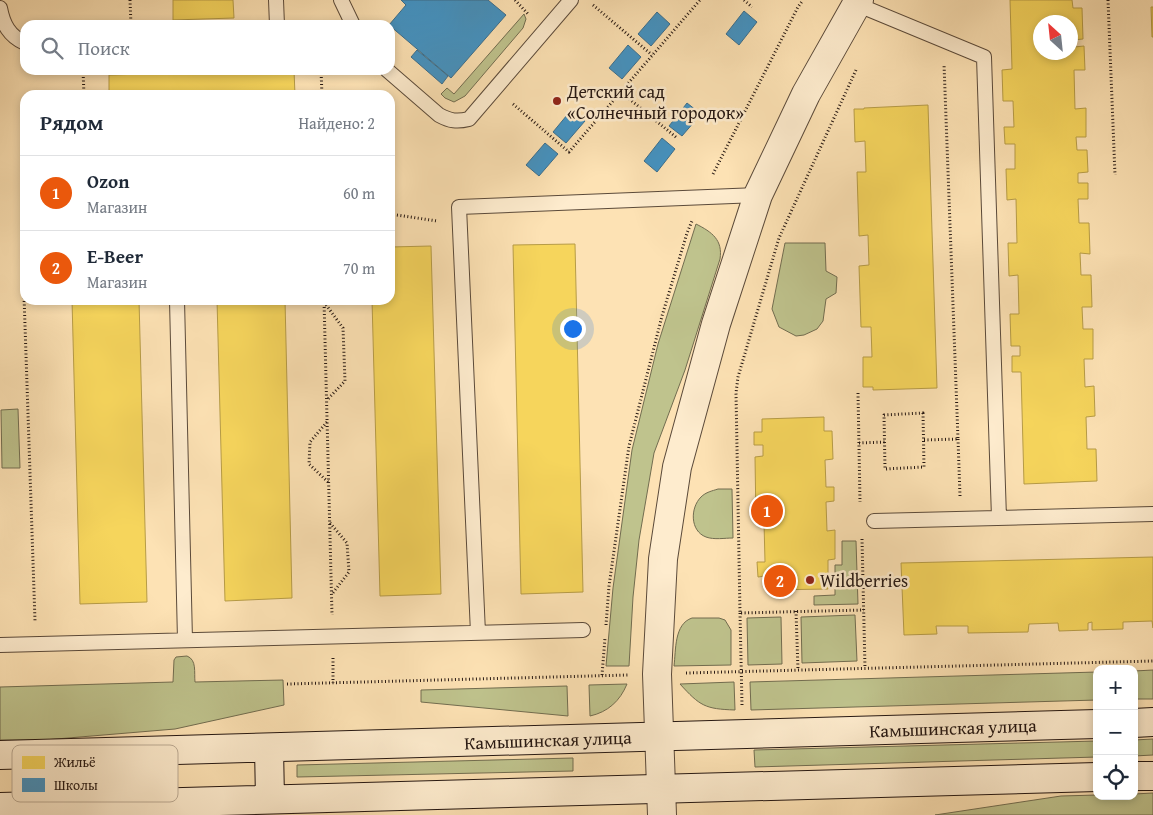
<!DOCTYPE html>
<html lang="ru">
<head>
<meta charset="utf-8">
<style>
	:root { --surface:#fff; --page:#f6f6f7; --text:#1f2937; --muted:#747a83; --line:#e0e1e3; --accent:#ea580c }
	body { margin:0; font-family:"Gentium Book Plus",serif; background:var(--page); color:var(--text) }
	.controls { position:absolute; right:15px; bottom:15px; display:grid; overflow:hidden; border-radius:10px; box-shadow:0 2px 8px #0003 }
	.controls button { width:45px; height:45px; display:grid; place-items:center; padding:0; border:0; border-bottom:1px solid var(--line); background:var(--surface); color:var(--text); font:25px sans-serif }
	.compass { position:absolute; left:1033px; top:15px; width:45px; height:45px; border-radius:50%; background:var(--surface); box-shadow:0 2px 8px #0003; rotate:333deg }
	.you { position:absolute; left:572px; top:328px; width:18px; height:18px; margin:-12px; border:4px solid #fff; border-radius:50%; background:#1a73e8; box-shadow:0 0 0 8px #1a73e833 }
	.badge { display:grid; place-items:center; width:32px; height:32px; border-radius:50%; background:var(--accent); color:#fff; font-size:16px; font-weight:700 }
	.pin { position:absolute; translate:-50% -50%; border:2px solid #fff; box-shadow:0 1px 5px #0006 }
	.list { margin:0; padding:0; list-style:none }
	h2 { display:flex; justify-content:space-between; align-items:center; height:65px; margin:0; padding:0 20px; font-size:21px }
	h2 small { font-size:16px; font-weight:400; color:var(--muted) }
	.list li { display:grid; grid-template-columns:32px 1fr auto; gap:15px; align-items:center; box-sizing:border-box; height:75px; padding:0 20px; border-top:1px solid var(--line) }
	.list b { display:block; font-size:19px; white-space:nowrap }
	.list p { margin:0; font-size:16px; white-space:nowrap; color:var(--muted) }
	.list em { font-size:16px; font-style:normal; color:var(--muted) }
	.icon { flex:none; width:28px; height:28px; fill:none; stroke:currentColor; stroke-width:2; stroke-linecap:round; stroke-linejoin:round }
	.map { position:relative; flex:none; width:1153px; height:815px; overflow:hidden }
	.search { position:absolute; background:var(--surface); box-shadow:0 2px 8px #0003; left:20px; top:20px; width:375px; height:55px; display:flex; align-items:center; gap:12px; box-sizing:border-box; padding:0 18px; border-radius:15px; color:var(--muted); font-size:19px }
	.panel { position:absolute; background:var(--surface); box-shadow:0 2px 8px #0003; left:20px; top:90px; width:375px; height:215px; border-radius:15px }
	.map>svg:first-child { display:block }
	.green { fill:#bfc38d; stroke:#726d50 }
	.homes { fill:#f6d55c; stroke:#b79c46; fill-rule:evenodd }
	.schools { fill:#4393c3; stroke:#3a6e8e }
	.lines { fill:none; stroke-linecap:round; stroke-linejoin:round }
	.lane-casing { stroke:#5b4a3a; stroke-width:16 }
	.street-casing { stroke:#5b4a3a; stroke-width:30 }
	.secondary-casing { stroke:#251712; stroke-width:30 }
	.path { stroke:#251712; stroke-width:3; stroke-dasharray:1 2.5; stroke-linecap:butt }
	.lane { stroke:#feecce; stroke-width:14 }
	.street { stroke:#feecce; stroke-width:28 }
	.secondary { stroke:#feecce; stroke-width:28 }
	.poi-dot { fill:#8f2418; stroke:#feecce; stroke-width:2 }
	.labels { text-anchor:middle; dominant-baseline:central; stroke-width:5; stroke-linejoin:round; paint-order:stroke }
	.poi-label { font-size:18px; fill:#251712; stroke:#feecce; text-anchor:start }
	.street-label { font-size:18px; fill:#251712; stroke:#feecce }
	.key { fill:#feecce; stroke:#bdac96; stroke-width:1 }
	.key-label { font-size:14px; fill:#251712 }
</style>
</head>
<body>
<div class="map">
<svg width="1153" height="815" viewBox="0 0 1153 815">
	<rect width="100%" height="100%" fill="#fde2b4"/>
	<filter id="stains"><feTurbulence type="fractalNoise" baseFrequency=".004" numOctaves="4"/><feColorMatrix values="0 0 0 0 .2 0 0 0 0 .09 0 0 0 0 .02 0 0 0 .5 -.17"/></filter>
	<radialGradient id="worn" r=".72"><stop offset=".6" stop-color="#630" stop-opacity="0"/><stop offset="1" stop-color="#630" stop-opacity=".3"/></radialGradient>
	<!-- green -->
	<path class="green" d="M524,14L526,19L523,28L465,96L454,102L445,98L441,94L447,88L454,94Z
		M696,224C712,232 723,240 720,259L685,370L654,453L639,540L633,597L629,666H606L613,588L632,450L658,344Z
		M785,243H825L826,271L837,277L836,293L826,299L823,321L817,329L804,335L796,336L779,327L772,309Z
		M18,409L20,468H2L1,410Z
		M718,489H732L733,538C725,538 714,540 706,537C690,531 690,508 701,497C706,492 712,491 718,489Z
		M842,541H856L858,604L814,605V596L835,595V565H842Z
		M855,615L857,661L802,663L801,617Z
		M781,617L782,664L748,665L747,618Z
		M692,618H719L725,620L731,630V665L674,666C676,650 674,624 692,618Z
		M187,656C197,660 194,672 195,682L283,680L284,705L175,729L44,740H0V687L173,682L174,660L176,657Z
		M1153,670V699H1134V671Z
		M1097,672V700L751,710L750,682Z
		M734,682L735,710C705,709 700,706 680,684Z
		M627,684C620,701 608,712 590,716L589,685Z
		M567,686L568,716L421,702V690Z
		M1153,739V755L1134,756V740Z
		M1097,741V757L755,767L754,750Z
		M573,758V771L297,777V765Z
		M1153,793V815H935L1061,796L1097,795V796H1134V794Z"/>
	<!-- homes -->
	<path class="homes" d="M173,0H233L234,18L173,20Z
		M1010,0H1072L1073,8H1082L1083,39L1073,40L1074,47L1084,46L1085,70H1074L1075,109L1086,108V137H1076L1077,150H1087L1088,172L1078,173V183H1088V199H1078L1079,223H1089L1090,254L1080,253L1081,275H1091L1092,307H1082L1083,329H1093V359H1084L1085,387L1094,386L1095,416L1086,417L1087,449H1096L1097,481L1024,484L1021,372H1012V356H1020V346H1011L1010,314H1019L1018,275L1009,276L1008,243H1017L1016,199L1007,200L1006,169H1015V144H1005L1004,127H1014L1013,101H1003L1002,70L1012,69ZM1040,22H1070V52H1040Z
		M1151,7H1153V37H1152Z
		M294,70L295,95H109V75Z
		M928,105L937,388L873,390V387H863V357H872L871,327H861L859,266L869,265L868,235L859,236L857,172H866L865,141L855,142L854,109H864V108Z
		M575,244L583,592L521,594L513,245Z
		M431,246L441,594L380,596L372,300H390V247Z
		M72,300H139L147,602L80,604Z
		M217,300H285L292,598L225,601Z
		M824,417V431H832L833,459L825,460L826,487H834V501L826,502L827,531L835,530V559L828,560V589L766,590V576L758,577L757,562H765L764,522H756L755,457L763,456V445H754V432H762V419Z
		M1153,557V628L1152,621L1123,622V629L1092,630V622L1088,623V630L1059,631L1058,623L1029,624L1028,632L968,633V626H936L937,634L904,635L901,563Z"/>
	<!-- schools -->
	<path class="schools" d="M401,0H488L506,15L451,78L389,25L406,5Z
		M744,11L757,22L739,45L726,34Z
		M657,12L670,24L651,46L638,34Z
		M628,45L641,57L622,79L609,68Z
		M417,50L448,76L442,84L411,57Z
		M687,103L701,114L682,136L669,126Z
		M572,109L585,121L566,143L553,132Z
		M662,138L675,149L657,172L644,161Z
		M545,143L558,154L539,176L526,165Z"/>
	<g class="lines">
		<!-- lane casing -->
		<g class="lane-casing">
			<path id="lane" d="M276,0L277,25
				M341,0L353,25
				M856,4L984,57L999,518
				M0,8C3,24 9,36 25,43
				M387,70L439,115C450,121 457,122 469,119L571,0
				M177,300L185,640
				M874,521L1153,514
				M478,633L459,207L758,195
				M0,645L583,630"/>
		</g>
		<!-- street casing -->
		<g class="street-casing">
			<path id="street" d="M662,815L657,674L663,559L677,467L716,324L758,195L806,94L859,0"/>
		</g>
		<!-- secondary casing -->
		<g class="secondary-casing">
			<path id="secondary" d="M1134,723L1153,722
				M269,748L270,799
				M0,755L1097,724
				M1134,776H1153
				M0,807L1097,777"/>
		</g>
		<!-- path -->
		<path class="path" d="M130,0L131,25
			M515,0L528,14
			M744,0L752,7
			M1108,0L1115,175
			M593,5L652,55
			M83,70L84,95
			M321,70L322,95
			M856,70L779,238L738,377L736,393L740,613L864,610
			M621,92L677,138
			M513,104L569,152L700,0
			M713,174L798,7L803,0
			M390,214L437,221
			M23,266L35,621
			M324,300L332,615
			M324,302L343,328L345,381L327,400
			M858,393L860,502
			M923,413L924,467L885,469L884,415Z
			M327,422L310,442L309,464L328,482
			M958,439L960,496
			M924,440L958,439L944,64
			M859,443L885,442
			M330,523L347,543L349,572L332,594
			M862,539L865,668
			M796,611L798,670
			M740,613L742,705
			M606,625L609,586L629,446L662,316L687,233L692,221
			M333,658V683
			M686,673L1153,661
			M602,675L605,638
			M287,684L628,675"/>
		<!-- lane -->
		<use href="#lane" class="lane"/>
		<!-- street -->
		<use href="#street" class="street"/>
		<!-- secondary -->
		<use href="#secondary" class="secondary"/>
	</g>
	<!-- markers -->
	<g class="poi-dot">
		<circle cx="557" cy="101" r="5"/>
		<circle cx="810" cy="580" r="5"/>
	</g>
	<g class="labels">
		<!-- poi labels -->
		<g class="poi-label">
			<text x="567" y="91">Детский сад<tspan x="567" dy="21">«Солнечный городок»</tspan></text>
			<text x="820" y="580">Wildberries</text>
		</g>
		<!-- street labels -->
		<g class="street-label">
			<text transform="translate(953 728) rotate(-2)">Камышинская улица</text>
			<text transform="translate(548 740) rotate(-2)">Камышинская улица</text>
		</g>
	</g>
	<!-- legend -->
	<rect x="12" y="745" width="166" height="57" rx="8" class="key"/>
	<rect x="22" y="756" width="23" height="13" fill="#f6d55c"/>
	<rect x="22" y="778" width="23" height="14" fill="#4393c3"/>
	<g class="key-label">
		<text x="54" y="767">Жильё</text>
		<text x="54" y="790">Школы</text>
	</g>
	<rect width="100%" height="100%" filter="url(#stains)"/>
	<rect width="100%" height="100%" fill="url(#worn)"/>
</svg>
<div class="controls">
<button>+</button>
<button>−</button>
<button><svg class="icon" aria-label="locate" viewBox="0 0 24 24"><circle cx="12" cy="12" r="6"/><path d="M12 2v4M12 18v4M2 12h4M18 12h4"/></svg></button>
</div>
<svg class="compass" viewBox="-18 -18 36 36"><path d="M0-13l5 13h-10z" fill="#e53935"/><path d="M0 13l5-13h-10z" fill="#747a83"/></svg>
<div class="you"></div>
<div class="pin badge" style="left:767px;top:511px">1</div>
<div class="pin badge" style="left:780px;top:581px">2</div>
<div class="search"><svg class="icon" aria-label="search" viewBox="0 0 24 24"><circle cx="10" cy="10" r="6"/><path d="M15 15l6 6"/></svg>Поиск</div>
<section class="panel">
<h2>Рядом<small>Найдено: 2</small></h2>
<ul class="list">
<li><span class="badge">1</span><div><b>Ozon</b><p>Магазин</p></div><em>60 m</em></li>
<li><span class="badge">2</span><div><b>E-Beer</b><p>Магазин</p></div><em>70 m</em></li>
</ul>
</section>
</div>
</body>
</html>
